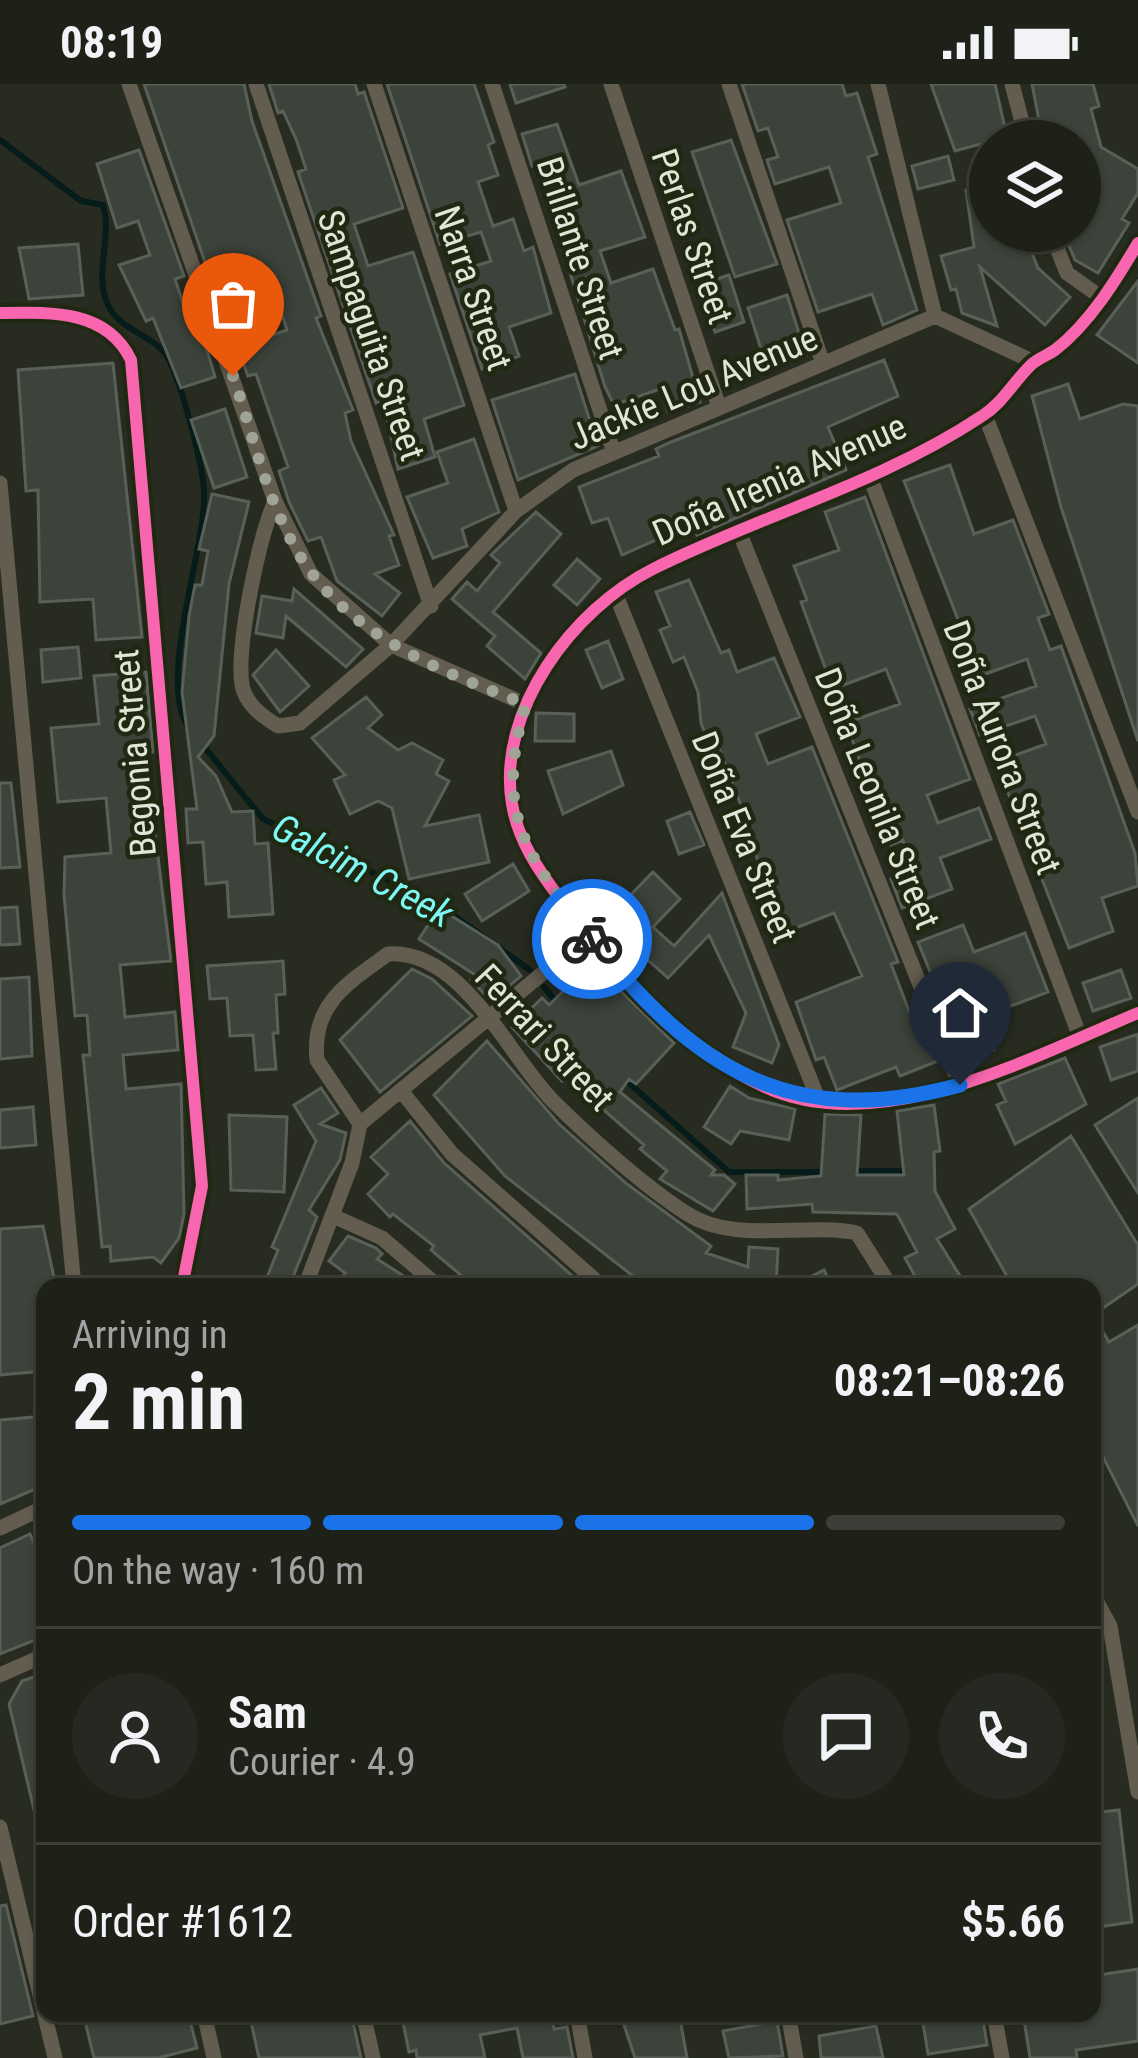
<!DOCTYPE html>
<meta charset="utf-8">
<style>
body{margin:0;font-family:"Roboto Condensed",sans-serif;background:#262921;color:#f1f3f6;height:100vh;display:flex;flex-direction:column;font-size:45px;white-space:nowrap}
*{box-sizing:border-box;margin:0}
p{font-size:39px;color:#a1a3a2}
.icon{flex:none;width:66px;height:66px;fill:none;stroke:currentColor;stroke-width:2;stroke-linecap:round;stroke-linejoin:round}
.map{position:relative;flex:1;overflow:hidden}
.details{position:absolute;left:36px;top:1194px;width:1065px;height:744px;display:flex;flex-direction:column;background:#1e2118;border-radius:24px;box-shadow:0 3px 9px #0004,0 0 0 3px #3c3e37}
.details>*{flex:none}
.fabs{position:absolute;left:969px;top:36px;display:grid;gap:24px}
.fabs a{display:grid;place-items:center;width:132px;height:132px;border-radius:50%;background:#1e2118;box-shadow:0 3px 9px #0004,0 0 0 3px #3c3e37;font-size:60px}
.pin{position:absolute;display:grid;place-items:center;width:102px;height:102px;color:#fff;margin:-123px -51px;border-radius:50% 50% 50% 0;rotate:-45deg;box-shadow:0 0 12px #0007}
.pin .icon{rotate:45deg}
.courier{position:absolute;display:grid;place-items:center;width:120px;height:120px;margin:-60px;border:9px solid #1a73e8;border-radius:50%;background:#fff;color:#222;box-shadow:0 3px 15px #0007}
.overview em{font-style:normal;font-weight:700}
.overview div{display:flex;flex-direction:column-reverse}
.overview{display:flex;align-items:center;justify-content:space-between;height:204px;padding:0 36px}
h1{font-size:78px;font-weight:700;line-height:90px}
.bar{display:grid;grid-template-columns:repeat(4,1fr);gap:18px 12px;align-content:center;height:144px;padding:0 36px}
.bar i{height:15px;border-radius:9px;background:#3c3e37}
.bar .on{background:#1a73e8}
.bar p{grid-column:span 4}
.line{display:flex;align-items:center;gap:30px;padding:0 36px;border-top:3px solid #3c3e37}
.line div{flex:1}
.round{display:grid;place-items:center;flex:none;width:126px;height:126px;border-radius:63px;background:#262921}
.status{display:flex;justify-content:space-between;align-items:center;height:84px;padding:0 60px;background:#1e2118;direction:ltr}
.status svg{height:33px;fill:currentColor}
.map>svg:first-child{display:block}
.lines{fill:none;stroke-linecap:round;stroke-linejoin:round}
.stream{stroke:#051c1a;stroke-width:6}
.building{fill:#3c433a;stroke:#596058;stroke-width:3}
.minor{stroke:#625d4f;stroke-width:15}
.cycleway-casing{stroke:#202811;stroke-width:20}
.cycleway{stroke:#f766af;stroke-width:12}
.done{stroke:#a0a497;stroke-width:12;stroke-dasharray:0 21.6}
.route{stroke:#1a73e8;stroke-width:15}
.labels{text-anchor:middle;stroke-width:9;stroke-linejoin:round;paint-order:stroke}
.street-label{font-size:36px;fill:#e0e5d7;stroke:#202811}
.water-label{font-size:39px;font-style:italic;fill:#7df8f4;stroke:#202811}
</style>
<div class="status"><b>08:19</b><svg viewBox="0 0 49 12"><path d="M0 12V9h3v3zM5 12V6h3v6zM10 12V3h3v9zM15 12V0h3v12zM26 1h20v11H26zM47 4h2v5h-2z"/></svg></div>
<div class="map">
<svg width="1138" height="1974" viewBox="0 0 1138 1974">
<rect width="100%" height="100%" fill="#282c20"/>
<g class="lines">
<path class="stream" d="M0,56L81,117L103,121C113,154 93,188 108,221C119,245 149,250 164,268C179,286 204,385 204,410C206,465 155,602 190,645
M202,660L263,735L439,821L530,886
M544,903L557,919
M621,992L729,1088H830
M855,1087H908"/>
</g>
<path class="building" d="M144,0H244L252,37L321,232L316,234L353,326L345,329L351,357L394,451L389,452L399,481L375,490L400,509L382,532L337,497L321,453L308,457L289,418L279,387L288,383L256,290L248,292L237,263L287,246L276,213L223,231Z
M269,0H355L358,10L364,8L403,124L354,140L368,182L413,168L464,321L424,335L435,373L398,385L383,316L376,319L298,88L306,85L296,55L283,27L278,29Z
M387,0H474L494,58L488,61L498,91L478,98L493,142L513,135L524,167L533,163L551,229L509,243L519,272L482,285L450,190L491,177L481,148L440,160Z
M510,0H564L565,3L516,19Z
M742,0H842L846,12L857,9L877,70L868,73L917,226L883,241L872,210L818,228L787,136L841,119L829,83L775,100L767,76L778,73L768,44L758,47Z
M931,0H995L1007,53L955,67Z
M1032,0H1093L1099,22L1091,25L1101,63L1138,85V109L1122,135L1129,139L1098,189L1075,176L1063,147H1080V57H1043Z
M557,40L579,101L621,87L645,153L600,167L611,199L653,185L675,246L679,245L700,318L668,328L660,305L614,321L605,303L537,81L532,82L522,50Z
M731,56L777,180L735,193L692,68Z
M139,66L184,192L175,195L186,228L195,225L215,293L181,304L153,234L146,237L119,181L150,171L138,137L117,144L97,80Z
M948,72L954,96L918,105L912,82Z
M990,99V147H1023L1038,184L1070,213L1045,241L980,183L997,242L962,229L956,205L951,206L941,172L974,163L966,106Z
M78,160L83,211L29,215L19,164Z
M729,191L744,238L715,248L699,201Z
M1138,197V279L1097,251Z
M787,211L806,271L767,284L748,224Z
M884,276L898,312L828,343L846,386L697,451L692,440L622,471L608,434L592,439L579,403L659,372L656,365L671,358Z
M113,279L142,553L96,556L93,515L40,518L38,406L26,407L18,286Z
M575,290L598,362L518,396L492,316Z
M1068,300L1080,335L1123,320L1138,322V657L1061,423L1032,312Z
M225,325L247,393L214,404L191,336Z
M474,355L499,428L462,445L467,462L433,474L407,413L448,399L437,368Z
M950,381L974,450L1013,436L1049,530L1038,534L1050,566L1061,562L1135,769L1138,802L1102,814L1113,847L1069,864L996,678L1046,660L1035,632L980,651L970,625L1036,602L1027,575L980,592L904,397Z
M212,410L249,418L229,500L214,652L198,673L216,692L232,728L253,727L255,760L268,759L273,830L229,833L227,798L206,800L203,758L188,759L186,725H197L182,608L189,532L195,501H202L208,467L199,465Z
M865,413L970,695L927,711L938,739L979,724L991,755L940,774L952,805L902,824L891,795L914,786L903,756L891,761L846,639L900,620L886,585L833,605L801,518L807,516L794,482L839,466L825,428Z
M536,428L561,450L493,528L541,569L525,595L487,562L495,552L452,515L467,498L477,507L500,479L491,471Z
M577,475L600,495L577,521L554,501Z
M689,496L721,569L729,566L737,588L774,574L800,633L756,650L768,680L812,663L898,878L891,880L916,945L923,942L938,977L900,992L896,983L837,1006L824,973L816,976L796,918L862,892L834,829L780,850L742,724L718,662L711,665L701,639L698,608L684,573L673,578L660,546L670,542L656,508Z
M294,505L363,565L346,583L286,532L283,554L256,549L262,512L292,517Z
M608,557L623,595L602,604L586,566Z
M78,563L81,594L43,598L41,566Z
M276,566L309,602L280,628L253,591Z
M146,588L153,668L145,669L171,877L120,881L125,933L175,928L178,966L123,971L126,1005L181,1000L184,1130L179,1154L161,1179L153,1173L111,1177L110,1162L102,1163L83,971H90L87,931L75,932L64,811L65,773L111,769L106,714L58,718L51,644L99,640L94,592Z
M366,613L382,631L368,644L398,666L412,659L443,676L436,690L449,697L425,742L479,731L489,778L409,795L392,724L378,717L350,730L334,696L345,691L312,654Z
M536,629L574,630V657H535Z
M611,667L623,701L563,730L548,687Z
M0,699H11L20,783L0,784Z
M690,728L704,761L679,770L667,737Z
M513,780L529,807L482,837L465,810Z
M653,788L680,815L653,843L674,862L722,809L779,961L772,979L733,963L746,929L709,851L668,894L639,868L647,858L615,827Z
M17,823L20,860L0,861V824Z
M439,824L498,861L521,892L491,917L471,896L477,892L419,855Z
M963,841L974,868L1025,849L1048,908L982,933L994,966L966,976L918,858Z
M283,877L285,910L276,911L278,949H273L276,985L256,986L253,951L230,952L227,914L210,915L207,882Z
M592,879L674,959L636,1000L629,995L620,1008L715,1086L711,1091H724L735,1100L713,1127L660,1095L667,1087L640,1065L644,1061L566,993L562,997L512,943L542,914L549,921Z
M412,885L432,895L472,932L380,1008L340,956Z
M1121,886L1131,914L1093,927L1083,899Z
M29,893L32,972L0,975V895Z
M1138,950V987L1111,996L1100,963Z
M487,957L559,1040L627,1100L711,1162L706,1169L748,1183L749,1163L778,1165L776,1203H647L505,1092L434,1011Z
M1065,974L1086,1020L1015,1060L997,1021L1006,1017L998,1000Z
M730,1002L749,1014L795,1025L789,1056L740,1047L731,1060L704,1043Z
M321,1004L338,1029L320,1040L346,1049L340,1076L309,1126L317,1133L289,1203H263L278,1166L272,1163L316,1057L294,1021Z
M1138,1014V1109L1095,1041Z
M934,1021L940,1067L934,1068L935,1107L955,1145L937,1155L967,1203H921L905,1174L917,1168L897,1130L813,1128L812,1120L747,1125L746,1091H778V1096L821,1092L825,1030L861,1031L857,1091H904L897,1027Z
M33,1023L36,1061L0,1064V1026Z
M229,1031L287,1033L284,1108L231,1106Z
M410,1037L444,1079L585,1203H475L431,1166L434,1162L393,1130L390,1133L368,1110L388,1090L371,1073Z
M1071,1052L1138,1161V1200L1093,1231L1109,1258L1138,1241V1442L1092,1351V1203H1013L969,1125Z
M43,1142L56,1203H45V1287L0,1291V1145Z
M348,1152L376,1164L382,1170L377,1175L421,1203H334L345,1189L329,1177Z
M824,1186L832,1203H790Z
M45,1332V1401L0,1420V1336Z
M30,1450L45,1484V1552L0,1570V1464Z
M45,1589V1743H38L9,1620L22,1597Z
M1119,1726L1132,1838L1092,1844V1729Z
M6,1821L33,1932L0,1940V1822Z
M1138,1885V1957L1076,1966L1077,1974H1030L1023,1929H1063L1064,1935L1094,1930L1092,1892Z
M83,1929H188L197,1964L158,1974H94Z
M249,1929H351L361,1974H259Z
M401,1929H551L554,1945L567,1943L573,1974H523L517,1944L480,1951L485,1974H417L416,1966L409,1968Z
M620,1929H679L687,1974H635Z
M944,1929H982L987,1961L928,1970L922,1933Z
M777,1937L783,1972L729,1974L723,1947Z
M876,1942L883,1974H821L819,1952Z"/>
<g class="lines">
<path class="minor" d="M129,0L275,417L311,490L391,561L525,620
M256,0L431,522
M374,0L516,427
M492,0L613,366
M611,0L719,323
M729,0L823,280
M878,0L935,232L1034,278
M1012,0L1027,57
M1050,147L1067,189L1102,214
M1138,159C1116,196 1090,239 1055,266C1048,271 1039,274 1032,280C1014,297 1003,319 982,332C880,400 761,431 653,485C573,525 496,627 512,720C518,757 539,787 561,816C620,892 676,962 765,1003C879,1056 1034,972 1138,929
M0,229C49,228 107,225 131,276L202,1102L182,1203
M985,331L1138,728
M870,393L1080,953
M0,399L74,1203
M275,417C259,454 236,561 242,601C246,621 262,632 278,642L300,639L391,561L516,427L573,386L935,232
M740,450L960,1001
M616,511L819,1017
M402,1008L452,1070L603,1203
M360,1040L317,976C311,920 348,899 388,870C462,865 508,971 553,1017C589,1053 644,1102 686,1129C734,1161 803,1138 857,1149L891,1203
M333,1132L382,1154L439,1203
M305,1203L352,1079L360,1040L589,851
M0,1444L45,1423
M1092,1509L1110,1542L1138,1708
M0,1591L45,1571
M0,1743L55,1974
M204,1929L214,1974
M363,1929L373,1974
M577,1929L585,1974
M788,1929L796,1974
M994,1929L1002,1974"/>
<g class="cycleway-casing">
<path id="cycleway" d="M1138,159C1116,196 1090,239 1055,266C1048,271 1039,274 1032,280C1014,297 1003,319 982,332C880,400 761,431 653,485C573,525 496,627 512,720C518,757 539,787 561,816C620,892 676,962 765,1003C879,1056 1034,972 1138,929
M0,229C49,228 107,225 131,276L202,1102L182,1203"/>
</g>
<use href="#cycleway" class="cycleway"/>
</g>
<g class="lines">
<path class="done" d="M233,292C252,347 265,409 293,460C341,549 437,586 526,620C493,729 526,772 592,855"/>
<path class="route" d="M592,855C695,985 791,1047 960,1001"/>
</g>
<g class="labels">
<g class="street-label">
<text transform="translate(693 152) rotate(71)" y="13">Perlas Street</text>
<text transform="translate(581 174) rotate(72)" y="13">Brillante Street</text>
<text transform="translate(474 204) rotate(71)" y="13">Narra Street</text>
<text transform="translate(372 251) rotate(71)" y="13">Sampaguita Street</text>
<text transform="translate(693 303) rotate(-23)" y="13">Jackie Lou Avenue</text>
<text transform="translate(779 395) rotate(-24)" y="13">Doña Irenia Avenue</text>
<text transform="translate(1003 663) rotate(69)" y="13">Doña Aurora Street</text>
<text transform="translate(134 669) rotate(-95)" y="13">Begonia Street</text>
<text transform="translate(878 714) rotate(68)" y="13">Doña Leonila Street</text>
<text transform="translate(745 753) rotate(68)" y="13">Doña Eva Street</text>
<text transform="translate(545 953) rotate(47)" y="13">Ferrari Street</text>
</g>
<g class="water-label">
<text transform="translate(363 786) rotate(28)" y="14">Galcim Creek</text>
</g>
</g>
</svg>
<div class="fabs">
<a><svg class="icon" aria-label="layers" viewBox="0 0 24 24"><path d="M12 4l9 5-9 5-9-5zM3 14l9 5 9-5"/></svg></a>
</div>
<div class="pin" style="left:233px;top:292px;background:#ea580c"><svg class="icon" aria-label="bag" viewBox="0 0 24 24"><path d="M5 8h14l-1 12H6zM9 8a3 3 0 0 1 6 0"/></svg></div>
<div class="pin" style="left:960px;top:1001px;background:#1f2937"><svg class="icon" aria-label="home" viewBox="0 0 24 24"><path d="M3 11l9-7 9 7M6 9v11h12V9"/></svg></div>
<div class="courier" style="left:592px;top:855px"><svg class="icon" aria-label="bike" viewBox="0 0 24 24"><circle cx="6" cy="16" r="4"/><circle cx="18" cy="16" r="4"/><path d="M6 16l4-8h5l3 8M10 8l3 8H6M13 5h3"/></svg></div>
<section class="details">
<div class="overview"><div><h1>2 min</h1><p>Arriving in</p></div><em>08:21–08:26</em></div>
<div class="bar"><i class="on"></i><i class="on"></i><i class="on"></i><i></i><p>On the way · 160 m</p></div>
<div class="line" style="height:216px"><a class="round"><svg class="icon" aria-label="person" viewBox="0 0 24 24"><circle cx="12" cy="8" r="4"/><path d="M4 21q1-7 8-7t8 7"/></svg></a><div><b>Sam</b><p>Courier · 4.9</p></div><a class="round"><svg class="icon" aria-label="chat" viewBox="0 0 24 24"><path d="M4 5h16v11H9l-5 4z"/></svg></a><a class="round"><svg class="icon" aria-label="phone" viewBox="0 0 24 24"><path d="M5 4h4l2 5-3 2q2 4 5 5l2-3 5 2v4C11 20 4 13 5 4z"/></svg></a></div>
<div class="line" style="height:156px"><div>Order #1612</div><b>$5.66</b></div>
</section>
</div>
